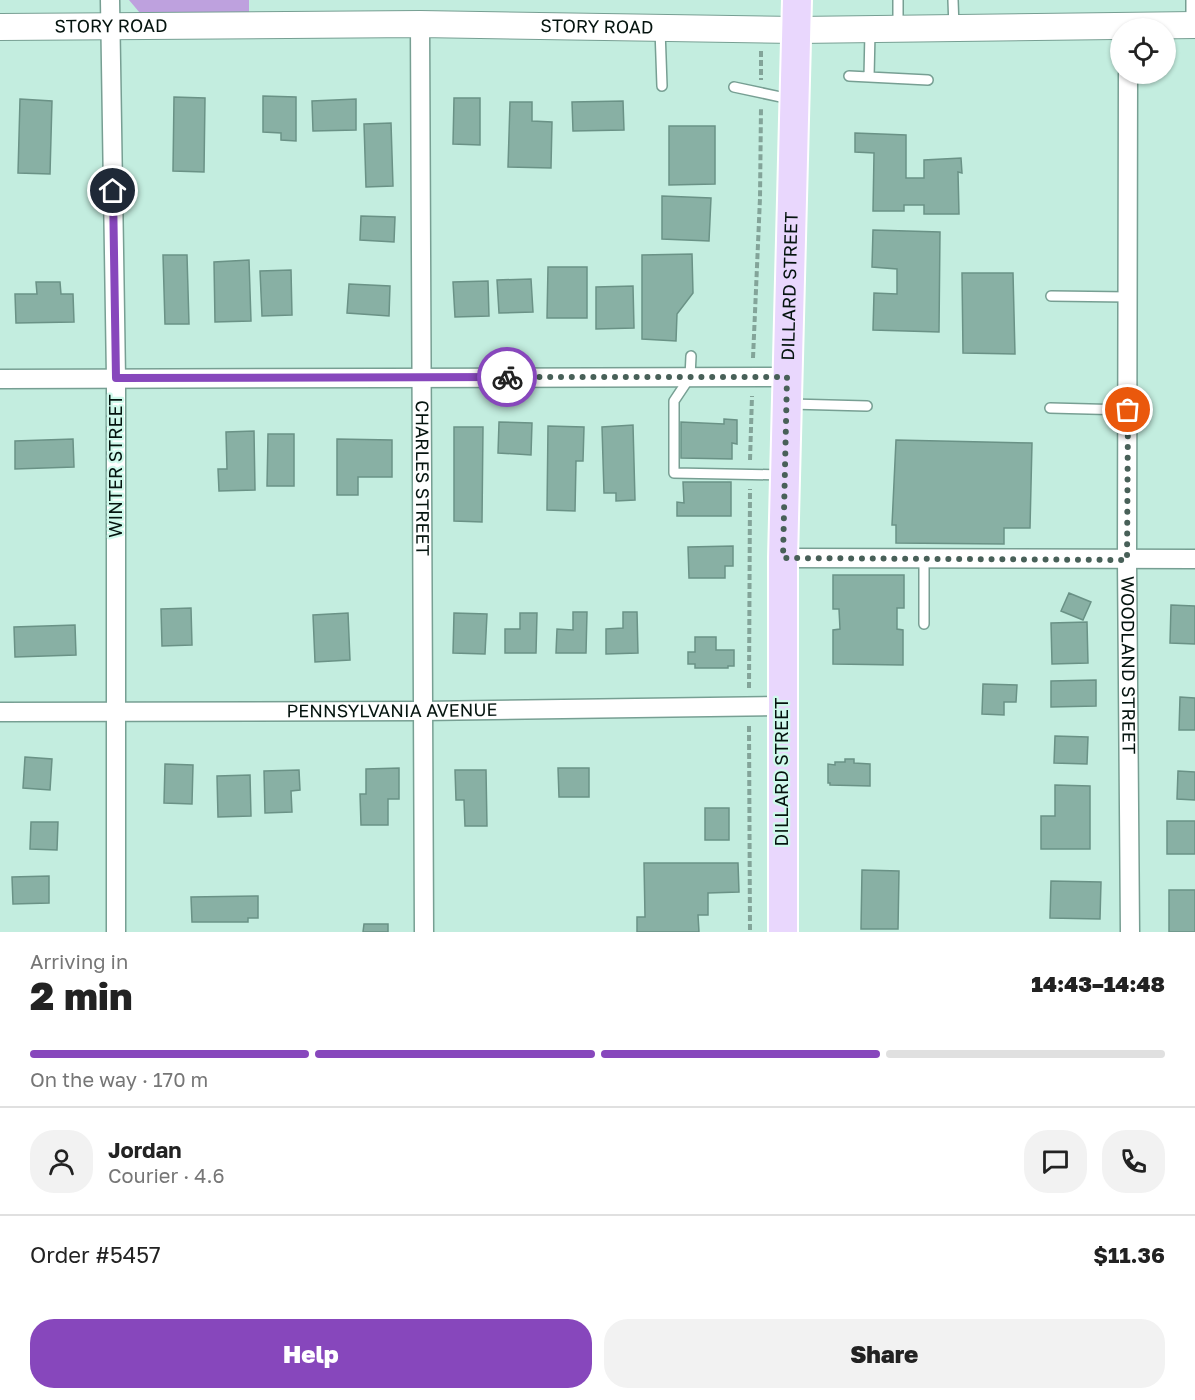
<!DOCTYPE html>
<meta charset="utf-8">
<style>
body{margin:0;font-family:"Golos Text",sans-serif;background:#f2f2f2;color:#222;height:100vh;display:flex;flex-direction:column;font-size:22px;white-space:nowrap}
*{box-sizing:border-box;margin:0}
p{font-size:20px;color:#767676}
.icon{flex:none;width:33px;height:33px;fill:none;stroke:currentColor;stroke-width:2;stroke-linecap:round;stroke-linejoin:round}
.map{position:relative;height:932px;overflow:hidden}
.side{display:flex;flex-direction:column;background:#fff;flex:1}
.side>*{flex:none}
.tools{position:absolute;left:1110px;top:18px;display:grid;gap:12px}
.tools a{display:grid;place-items:center;width:66px;height:66px;border-radius:50%;background:#fff;box-shadow:0 2px 4px #0004;font-size:30px}
.pin{position:absolute;display:grid;place-items:center;width:51px;height:51px;color:#fff;margin:-26px;border:3px solid #fff;border-radius:50%;box-shadow:0 2px 6px #0007}
.courier{position:absolute;display:grid;place-items:center;width:60px;height:60px;margin:-30px;border:4px solid #8747bc;border-radius:50%;background:#fff;color:#222;box-shadow:0 2px 8px #0007}
.overview em{font-style:normal;font-weight:800}
.overview div{display:flex;flex-direction:column-reverse}
.overview{display:flex;align-items:center;justify-content:space-between;height:102px;padding:0 30px}
h1{font-size:39px;font-weight:800;line-height:45px}
.bar{display:grid;grid-template-columns:repeat(4,1fr);gap:9px 6px;align-content:center;height:72px;padding:0 30px}
.bar i{height:8px;border-radius:4px;background:#e0e0e0}
.bar .on{background:#8747bc}
.bar p{grid-column:span 4}
.line{display:flex;align-items:center;gap:15px;padding:0 30px;border-top:2px solid #e0e0e0}
.line div{flex:1}
.round{display:grid;place-items:center;flex:none;width:63px;height:63px;border-radius:24px;background:#f2f2f2}
.button{display:flex;gap:12px;margin-top:auto;padding:12px 30px}
.button a{flex:1;height:69px;border-radius:24px;background:#8747bc;color:#fff;font-size:24px;font-weight:800;line-height:69px;text-align:center}
.button a+a{background:#f2f2f2;color:#222}
.map>svg:first-child{display:block}
.green{fill:#bea1de}
.building{fill:#88b0a4;stroke:#6a9286;stroke-width:1.5}
.lines{fill:none;stroke-linecap:round;stroke-linejoin:round}
.lane-casing{stroke:#779f93;stroke-width:12}
.street-casing{stroke:#779f93;stroke-width:21}
.secondary-casing{stroke:#779f93;stroke-width:28}
.primary-casing{stroke:#fff;stroke-width:32}
.path{stroke:#83a499;stroke-width:4;stroke-dasharray:6 3;stroke-linecap:butt}
.lane{stroke:#fff;stroke-width:9}
.street{stroke:#fff;stroke-width:18}
.secondary{stroke:#fff;stroke-width:26}
.primary{stroke:#e9d7fd;stroke-width:28}
.done{stroke:#486058;stroke-width:6;stroke-dasharray:0 10.8}
.route{stroke:#8747bc;stroke-width:8}
.labels{text-anchor:middle;stroke-width:4.5;stroke-linejoin:round;paint-order:stroke}
.street-label{font-size:18px;fill:#05140f;stroke:#d0faec}
</style>
<div class="map">
<svg width="1195" height="932" viewBox="0 0 1195 932">
<rect width="100%" height="100%" fill="#c3eddf"/>
<path class="green" d="M129,0H249V15L140,13Z"/>
<path class="building" d="M263,96L296,97V141L281,140V133L263,132Z
M174,97L205,98L204,172L173,171Z
M454,98H480V145L453,144Z
M20,99L52,101L50,174L18,173Z
M356,99V130L313,131L312,101Z
M623,101L624,130L573,131L572,102Z
M510,102H532V121L552,122L551,168L508,167Z
M391,123L393,186L366,187L364,124Z
M669,126H715V184L669,185Z
M855,133L906,135V178H924V160L961,158L962,173L958,172L959,214H924V205H904V211H873L874,153L855,152Z
M662,196L711,198L709,241L662,239Z
M361,216L395,217L394,242L360,240Z
M873,230L940,232L939,332L873,330L874,293L897,294V269L872,267Z
M692,254L693,293L677,314L676,341L642,339V255Z
M163,255H187L189,324H165Z
M249,260L251,321L215,322L214,262Z
M548,267H587V318H547Z
M291,270L292,315L262,316L260,271Z
M962,273H1013L1015,354L963,353Z
M531,279L533,312L499,313L497,280Z
M488,281L489,316L455,317L453,282Z
M36,282H60L61,294H73L74,322L16,323L15,294H37Z
M349,284L390,286L389,316L347,313Z
M633,286L634,328L596,329V287Z
M724,419L737,420V444L732,443V459L681,458V422L724,424Z
M499,422L532,423L531,455L498,453Z
M633,425L635,500L616,501V493H604L602,427Z
M548,426L584,427L583,461H576L575,511L547,510Z
M454,427H483L482,522L454,521Z
M254,431L255,490L219,491L218,469H227L226,432Z
M268,434H294V486H267Z
M73,439L74,467L15,469V441Z
M337,439L392,440V477H358V495H337Z
M896,440L1032,443L1030,528H1004V544L896,543V525H892Z
M683,482H731V516H677V502L684,503Z
M733,546V566H725V578H689L688,547Z
M833,575H904V608H897V629L903,630V665L833,664V630L840,629L839,609H833Z
M1069,593L1091,602L1083,620L1061,611Z
M1171,605L1195,606V644L1170,643Z
M191,608L192,645L162,646L161,609Z
M573,612H587L586,653H556L557,629L573,630Z
M623,612H637L638,653L606,654V629L623,628Z
M348,613L350,660L315,662L313,615Z
M454,613L487,614L485,654L453,653Z
M520,613H537L536,653H505V629H520Z
M1087,622L1088,663L1052,664L1051,623Z
M75,625L76,655L15,657L14,627Z
M695,637H716V650H734V666H728V668H695V664H688V652H695Z
M1096,680V706L1051,707V681Z
M983,684L1017,685L1016,702H1004V715L982,714Z
M1180,697L1195,698V730H1179Z
M1055,736L1088,737L1087,764L1054,763Z
M25,757L52,759L50,790L23,788Z
M845,759H854V763L870,764V786L830,785V783H828V764L835,765V762H845Z
M165,764L193,765L192,804L164,803Z
M399,768V799H388V825H361L360,794H366V769Z
M558,768H589V797H559Z
M299,770L300,790L291,791L292,812L265,813L264,771Z
M455,770H486L487,826H465L464,800H456Z
M1178,771L1195,772V800L1177,799Z
M250,775L251,816L218,817L217,776Z
M1055,785L1090,786V849H1041V816H1055Z
M705,808H729V840H705Z
M1167,821H1195V854H1167Z
M31,822H58L57,850L30,849Z
M644,863H738L739,892L708,893V915H698L699,932H637V917H645Z
M862,870L899,871L898,929H861Z
M49,876V903L13,904L12,877Z
M1051,881L1101,882L1100,919L1050,918Z
M1169,890H1195V932H1169Z
M258,896V918H248V922H192L191,897Z
M364,924H388V932H363Z"/>
<g class="lines">
<g class="lane-casing">
<path id="lane" d="M898,0V28
M953,0L954,28
M1191,0V23
M660,29L662,86
M849,76L928,80
M869,77L870,32
M734,87L790,99
M1051,296L1128,297
M691,356L690,377L674,401V473L783,475
M791,404L867,406
M1050,408L1128,410
M924,624V559"/>
</g>
<g class="street-casing">
<g id="street">
<path d="M110,0L116,378V932"/>
<path id="s1" d="M420,24L424,932"/>
<path id="s2" d="M1128,74L1127,560L1130,932"/>
<path d="M0,379L787,377"/>
<path d="M783,558L1195,559"/>
<path id="s3" d="M0,712L423,711L781,706"/>
</g>
</g>
<g class="secondary-casing">
<g id="secondary">
<path id="s4" d="M0,27L420,24L797,30L1195,25"/>
</g>
</g>
<g class="primary-casing">
<g id="primary">
<path id="s5" d="M783,932V558L797,0"/>
</g>
</g>
<path class="path" d="M761,51V80
M753,358L760,198L761,108
M750,460L752,396
M749,688L750,489
M749,726L750,932"/>
<use href="#lane" class="lane"/>
<use href="#street" class="street"/>
<use href="#secondary" class="secondary"/>
<use href="#primary" class="primary"/>
</g>
<g class="lines">
<path class="done" d="M507,377H787L783,558L1127,560L1128,410"/>
<path class="route" d="M113,191L116,378L507,377"/>
</g>
<g class="labels">
<g class="street-label">
<text dy="6" stroke="none"><textPath href="#s4" startOffset="111">STORY ROAD</textPath></text>
<text dy="6" stroke="none"><textPath href="#s4" startOffset="597">STORY ROAD</textPath></text>
<text dy="6" stroke="none"><textPath href="#s5" startOffset="646">DILLARD STREET</textPath></text>
<text transform="translate(116 466) rotate(-90)" y="6">WINTER STREET</text>
<text dy="6" stroke="none"><textPath href="#s1" startOffset="454">CHARLES STREET</textPath></text>
<text dy="6" stroke="none"><textPath href="#s2" startOffset="591">WOODLAND STREET</textPath></text>
<text dy="6" stroke="none"><textPath href="#s3" startOffset="392">PENNSYLVANIA AVENUE</textPath></text>
<text transform="translate(782 772) rotate(-90)" y="6">DILLARD STREET</text>
</g>
</g>
</svg>
<div class="tools">
<a><svg class="icon" aria-label="locate" viewBox="0 0 24 24"><circle cx="12" cy="12" r="6"/><path d="M12 2v4M12 18v4M2 12h4M18 12h4"/></svg></a>
</div>
<div class="pin" style="left:1128px;top:410px;background:#ea580c"><svg class="icon" aria-label="bag" viewBox="0 0 24 24"><path d="M5 8h14l-1 12H6zM9 8a3 3 0 0 1 6 0"/></svg></div>
<div class="pin" style="left:113px;top:191px;background:#1f2937"><svg class="icon" aria-label="home" viewBox="0 0 24 24"><path d="M3 11l9-7 9 7M6 9v11h12V9"/></svg></div>
<div class="courier" style="left:507px;top:377px"><svg class="icon" aria-label="bike" viewBox="0 0 24 24"><circle cx="6" cy="16" r="4"/><circle cx="18" cy="16" r="4"/><path d="M6 16l4-8h5l3 8M10 8l3 8H6M13 5h3"/></svg></div>
</div>
<section class="side">
<div class="overview"><div><h1>2 min</h1><p>Arriving in</p></div><em>14:43–14:48</em></div>
<div class="bar"><i class="on"></i><i class="on"></i><i class="on"></i><i></i><p>On the way · 170 m</p></div>
<div class="line" style="height:108px"><a class="round"><svg class="icon" aria-label="person" viewBox="0 0 24 24"><circle cx="12" cy="8" r="4"/><path d="M4 21q1-7 8-7t8 7"/></svg></a><div><b>Jordan</b><p>Courier · 4.6</p></div><a class="round"><svg class="icon" aria-label="chat" viewBox="0 0 24 24"><path d="M4 5h16v11H9l-5 4z"/></svg></a><a class="round"><svg class="icon" aria-label="phone" viewBox="0 0 24 24"><path d="M5 4h4l2 5-3 2q2 4 5 5l2-3 5 2v4C11 20 4 13 5 4z"/></svg></a></div>
<div class="line" style="height:78px"><div>Order #5457</div><b>$11.36</b></div>
<div class="button"><a>Help</a><a>Share</a></div>
</section>
